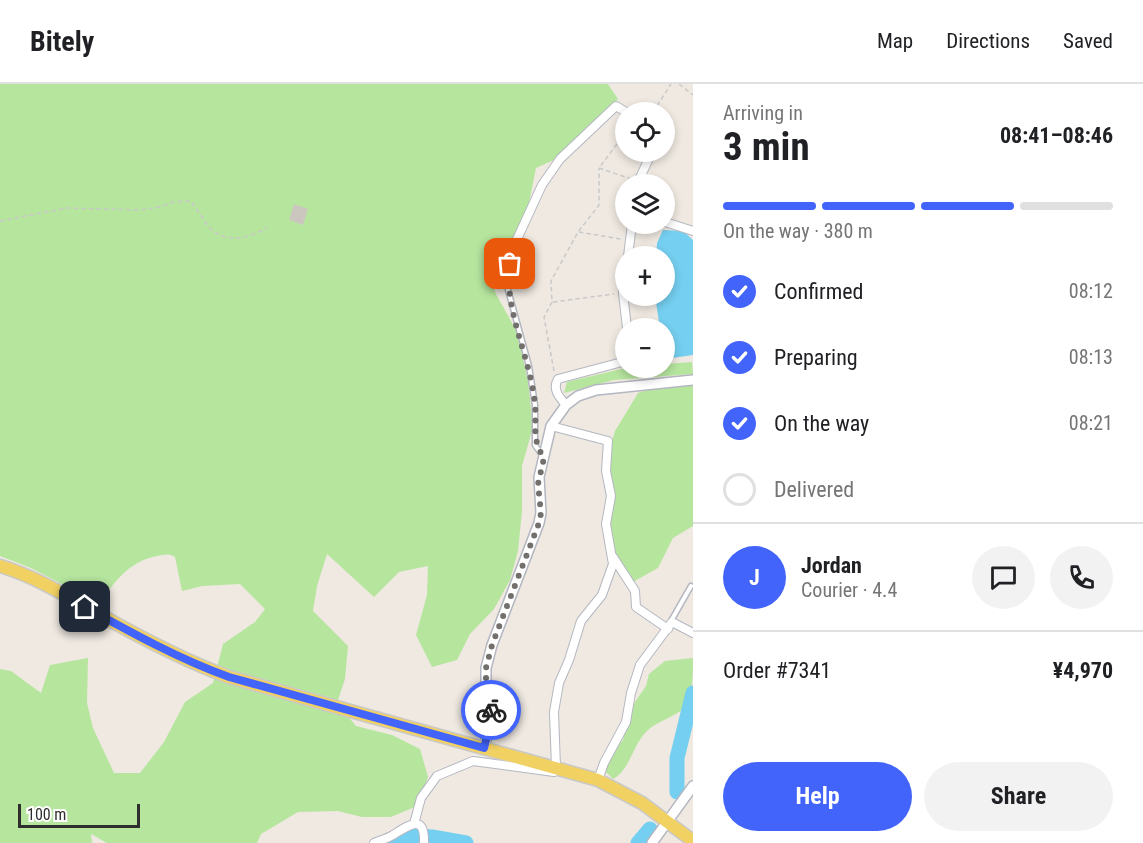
<!DOCTYPE html>
<meta charset="utf-8">
<style>
body{margin:0;font-family:"Roboto Condensed",sans-serif;background:#f2f2f2;color:#202124;height:100vh;display:flex;flex-direction:column;font-size:22px;white-space:nowrap}
*{box-sizing:border-box;margin:0}
p{font-size:20px;color:#757577}
.icon{flex:none;width:33px;height:33px;fill:none;stroke:currentColor;stroke-width:2;stroke-linecap:round;stroke-linejoin:round}
.map{position:relative;flex:1;overflow:hidden}
.side{display:flex;flex-direction:column;background:#fff;width:450px}
.side>*{flex:none}
.buttons{position:absolute;left:615px;top:18px;display:grid;gap:12px}
.buttons a{display:grid;place-items:center;width:60px;height:60px;border-radius:50%;background:#fff;box-shadow:0 3px 9px #0003;font-size:30px}
.scale{position:absolute;left:18px;bottom:15px;width:122px;box-sizing:border-box;padding-left:6px;border:3px solid #2e2e2e;border-top:0;font-size:16px;line-height:21px;white-space:nowrap;color:#2e2e2e;-webkit-text-stroke:4px #fff;paint-order:stroke}
.pin{position:absolute;display:grid;place-items:center;width:51px;height:51px;color:#fff;margin:-26px;border-radius:12px;box-shadow:0 3px 9px #0006}
.courier{position:absolute;display:grid;place-items:center;width:60px;height:60px;margin:-30px;border:4px solid #4264fb;border-radius:50%;background:#fff;color:#222;box-shadow:0 2px 8px #0007}
.overview em{font-style:normal;font-weight:700}
.overview div{display:flex;flex-direction:column-reverse}
.overview{display:flex;align-items:center;justify-content:space-between;height:102px;padding:0 30px}
h1{font-size:39px;font-weight:700;line-height:45px}
.bar{display:grid;grid-template-columns:repeat(4,1fr);gap:9px 6px;align-content:center;height:72px;padding:0 30px}
.bar i{height:8px;border-radius:4px;background:#e0e0e0}
.bar .selected{background:#4264fb}
.bar p{grid-column:span 4}
.line{display:flex;align-items:center;gap:15px;padding:0 30px;border-top:2px solid #e0e0e0}
.line div{flex:1}
.round{display:grid;place-items:center;flex:none;width:63px;height:63px;border-radius:32px;background:#f2f2f2}
ol{padding:0 30px;list-style:none}
li{display:flex;align-items:center;gap:18px;height:66px}
li p{margin-inline-start:auto}
li .icon{padding:6px;border-radius:50%;background:#4264fb;color:#fff;stroke-width:4}
li:last-child{color:#757577}
li i{width:33px;height:33px;border:3px solid #e0e0e0;border-radius:50%}
.button{display:flex;gap:12px;margin-top:auto;padding:12px 30px}
.button a{flex:1;height:69px;border-radius:36px;background:#4264fb;color:#fff;font-size:24px;font-weight:700;line-height:69px;text-align:center}
.button a+a{background:#f2f2f2;color:#202124}
header{display:flex;align-items:center;gap:36px;box-sizing:border-box;height:84px;padding:0 30px;background:#fff;border-bottom:2px solid #e0e0e0}
header strong{font-size:28px}
nav{display:flex;gap:33px;margin-inline-start:auto;font-size:21px}
main{display:flex;flex:1;min-height:0}
.map>svg:first-child{display:block}
.green{fill:#b6e59e}
.water{fill:#75cff0}
.lines{fill:none;stroke-linecap:round;stroke-linejoin:round}
.river{stroke:#75cff0;stroke-width:15}
.building{fill:#cbc7bf}
.service-casing{stroke:#b4b7c1;stroke-width:7}
.minor-casing{stroke:#b4b7c1;stroke-width:10}
.tertiary-casing{stroke:#b4b7c1;stroke-width:12}
.primary-casing{stroke:#c9c9c9;stroke-width:15}
.path{stroke:#c9c9c9;stroke-width:1.5;stroke-dasharray:4.5 3;stroke-linecap:butt}
.service{stroke:#fff;stroke-width:4}
.minor{stroke:#fff;stroke-width:8}
.tertiary{stroke:#fff;stroke-width:9}
.primary{stroke:#f2d163;stroke-width:12}
.done{stroke:#726f6d;stroke-width:6;stroke-dasharray:0 10.8}
.route{stroke:#4264fb;stroke-width:8}
</style>
<header>
<strong>Bitely</strong>
<nav><a>Map</a><a>Directions</a><a>Saved</a></nav>
</header>
<main>
<div class="map">
<svg width="693" height="759" viewBox="0 0 693 759">
<rect width="100%" height="100%" fill="#efe9e1"/>
<path class="green" d="M0,0H608L618,15L556,75L536,84L529,119L511,158L488,186L496,210L517,248L528,297L533,343L522,382V427L518,467L510,496L494,525L470,550L457,576L432,583L416,551L427,511L428,482L399,488L374,513L327,470L317,502L313,527L348,562L345,595L337,619L356,642L392,651L420,665L428,693L417,722L391,733H362L338,727L298,728L261,750L257,759H107L91,750L92,759H0V585L11,587L41,609L50,581L88,574L87,619L93,644L114,689H140L164,658L185,618L213,599L223,560L255,538L265,525L240,500L202,502L182,507L175,473C168,469 164,471 157,472C127,478 117,497 98,519L31,484L0,472Z
M692,278L693,290L614,296L564,309L567,298L621,285L664,284L665,280Z
M693,301V442L673,454L658,484L631,499L618,481L610,450L614,408L608,371L615,347L638,309L650,305Z
M693,574C693,588 693,606 688,619C682,631 658,636 647,647C632,661 631,685 613,695L605,687L609,672L623,656L627,638L635,618L646,602L649,590L665,577Z"/>
<path class="water" d="M663,146L683,147L693,156V271L665,275L664,244H660L655,212H664V172H656L657,159Z"/>
<g class="lines">
<path class="river" d="M677,708V674L693,609
M388,759L407,752L432,753L466,759
M638,759L650,745"/>
</g>
<path class="building" d="M294,120L308,125L303,141L289,136Z"/>
<g class="lines">
<g class="service-casing">
<path id="service" d="M508,196V206L529,282L535,321V361L542,371
M671,537L691,502"/>
</g>
<g class="minor-casing">
<path id="minor" d="M637,100L652,68
M665,138L693,147
M628,172L632,140
M626,191L623,209L627,244
M508,196L513,164L542,101L560,75L616,22L626,28
M566,321C559,313 552,305 558,295L626,277
M613,473L635,507L636,523L668,545
M598,696L604,679L626,638L631,609L640,581L672,538L693,549
M414,740L421,714L437,692L473,677L554,688L556,683L554,628L559,599L569,576L581,537L602,511L613,480L606,440L611,412L606,387L608,357L551,342
M374,759C380,756 387,755 393,751C408,742 425,728 424,759"/>
</g>
<g class="tertiary-casing">
<path id="tertiary" d="M484,664L491,636V620L486,600V584L492,561L539,439L541,429L539,393L551,342L566,321L578,312L596,306L693,296
M652,759L693,702"/>
</g>
<g class="primary-casing">
<path id="primary" d="M0,482C37,493 70,514 104,533C145,556 185,577 229,593L598,696L642,719L693,757"/>
</g>
<path class="path" d="M679,0L693,11
M653,28L671,0
M626,48L599,84L631,95
M0,137L67,124L140,126L160,123L173,118L190,117C198,125 202,135 210,144C225,160 249,154 267,144
M579,148L621,155
M553,218L614,210
M554,287L544,233L552,218L551,197L578,148L599,121V84"/>
<use href="#service" class="service"/>
<use href="#minor" class="minor"/>
<use href="#tertiary" class="tertiary"/>
<use href="#primary" class="primary"/>
</g>
<g class="lines">
<path class="done" d="M491,626L486,600V584L492,561L539,439L541,429L538,400L544,374C531,354 537,343 535,321C531,274 503,225 510,180"/>
<path class="route" d="M85,523C132,549 179,575 229,593L484,664L491,636V626"/>
</g>
</svg>
<div class="buttons">
<a><svg class="icon" aria-label="locate" viewBox="0 0 24 24"><circle cx="12" cy="12" r="6"/><path d="M12 2v4M12 18v4M2 12h4M18 12h4"/></svg></a>
<a><svg class="icon" aria-label="layers" viewBox="0 0 24 24"><path d="M12 4l9 5-9 5-9-5zM3 14l9 5 9-5"/></svg></a>
<a>+</a>
<a>−</a>
</div>
<div class="scale">100 m</div>
<div class="pin" style="left:510px;top:180px;background:#ea580c"><svg class="icon" aria-label="bag" viewBox="0 0 24 24"><path d="M5 8h14l-1 12H6zM9 8a3 3 0 0 1 6 0"/></svg></div>
<div class="pin" style="left:85px;top:523px;background:#1f2937"><svg class="icon" aria-label="home" viewBox="0 0 24 24"><path d="M3 11l9-7 9 7M6 9v11h12V9"/></svg></div>
<div class="courier" style="left:491px;top:626px"><svg class="icon" aria-label="bike" viewBox="0 0 24 24"><circle cx="6" cy="16" r="4"/><circle cx="18" cy="16" r="4"/><path d="M6 16l4-8h5l3 8M10 8l3 8H6M13 5h3"/></svg></div>
</div>
<section class="side">
<div class="overview"><div><h1>3 min</h1><p>Arriving in</p></div><em>08:41–08:46</em></div>
<div class="bar"><i class="selected"></i><i class="selected"></i><i class="selected"></i><i></i><p>On the way · 380 m</p></div>
<ol>
<li><svg class="icon" aria-label="check" viewBox="0 0 24 24"><path d="M5 12l5 5 9-10"/></svg>Confirmed<p>08:12</p></li>
<li><svg class="icon" aria-label="check" viewBox="0 0 24 24"><path d="M5 12l5 5 9-10"/></svg>Preparing<p>08:13</p></li>
<li><svg class="icon" aria-label="check" viewBox="0 0 24 24"><path d="M5 12l5 5 9-10"/></svg>On the way<p>08:21</p></li>
<li><i></i>Delivered</li>
</ol>
<div class="line" style="height:108px"><b class="round" style="background:#4264fb;color:#fff">J</b><div><b>Jordan</b><p>Courier · 4.4</p></div><a class="round"><svg class="icon" aria-label="chat" viewBox="0 0 24 24"><path d="M4 5h16v11H9l-5 4z"/></svg></a><a class="round"><svg class="icon" aria-label="phone" viewBox="0 0 24 24"><path d="M5 4h4l2 5-3 2q2 4 5 5l2-3 5 2v4C11 20 4 13 5 4z"/></svg></a></div>
<div class="line" style="height:78px"><div>Order #7341</div><b>¥4,970</b></div>
<div class="button"><a>Help</a><a>Share</a></div>
</section>
</main>
